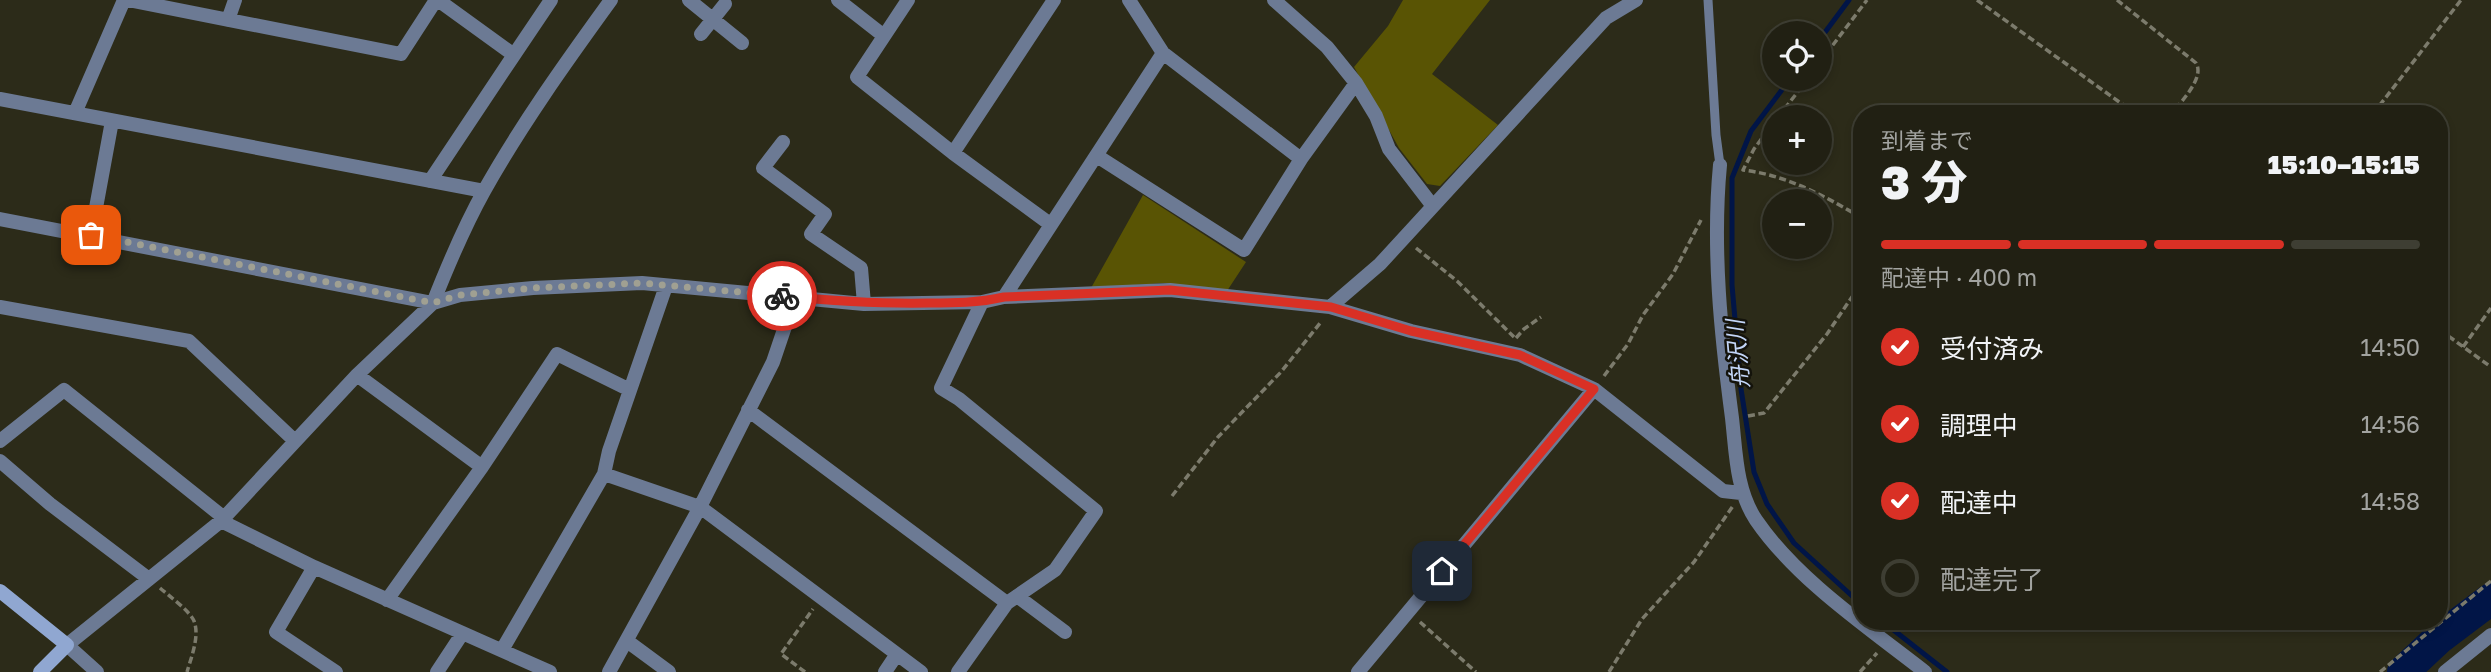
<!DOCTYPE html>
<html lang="ja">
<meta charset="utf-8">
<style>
body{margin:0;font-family:"Golos Text","Noto Sans JP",sans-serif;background:#29281c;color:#f1f3f6;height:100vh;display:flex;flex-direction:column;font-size:26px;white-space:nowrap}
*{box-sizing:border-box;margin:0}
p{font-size:23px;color:#a2a3a0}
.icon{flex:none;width:38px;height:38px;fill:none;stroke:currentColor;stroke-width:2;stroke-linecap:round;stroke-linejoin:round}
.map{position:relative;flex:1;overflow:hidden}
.panel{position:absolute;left:1853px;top:105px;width:595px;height:525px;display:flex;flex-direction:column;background:#212013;border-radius:28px;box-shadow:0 4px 10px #0003,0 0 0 2px #3e3e33}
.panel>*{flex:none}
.controls{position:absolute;left:1762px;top:21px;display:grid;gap:14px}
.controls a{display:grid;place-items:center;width:70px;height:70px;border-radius:50%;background:#212013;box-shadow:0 4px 10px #0003,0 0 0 2px #3e3e33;font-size:35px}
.pin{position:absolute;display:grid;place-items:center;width:60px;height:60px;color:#fff;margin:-30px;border-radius:14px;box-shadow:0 4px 10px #0006}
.courier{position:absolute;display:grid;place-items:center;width:70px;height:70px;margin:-35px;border:5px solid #d93025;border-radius:50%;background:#fff;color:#222;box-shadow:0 2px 9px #0007}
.summary em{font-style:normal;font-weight:800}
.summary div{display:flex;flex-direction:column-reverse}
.summary{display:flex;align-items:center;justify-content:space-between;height:119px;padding:0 28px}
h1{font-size:46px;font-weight:800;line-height:52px}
.bar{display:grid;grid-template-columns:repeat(4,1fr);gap:10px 7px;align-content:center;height:84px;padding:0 28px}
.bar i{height:9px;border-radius:5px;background:#3e3e33}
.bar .on{background:#d93025}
.bar p{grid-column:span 4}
ol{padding:0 28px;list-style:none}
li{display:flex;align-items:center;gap:21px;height:77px}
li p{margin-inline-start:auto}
li .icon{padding:7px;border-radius:50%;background:#d93025;color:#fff;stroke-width:4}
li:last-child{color:#a2a3a0}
li i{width:38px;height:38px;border:4px solid #3e3e33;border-radius:50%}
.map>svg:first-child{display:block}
.green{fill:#595404}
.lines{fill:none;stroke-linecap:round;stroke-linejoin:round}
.stream{stroke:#011547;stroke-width:5}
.river{stroke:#011547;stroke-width:32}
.path{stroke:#7c7b6c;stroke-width:3.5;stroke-dasharray:7 3.5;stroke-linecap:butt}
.lane{stroke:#6c7a94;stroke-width:9}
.street{stroke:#6c7a94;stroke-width:14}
.secondary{stroke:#90a7d1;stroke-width:14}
.done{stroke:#a0a092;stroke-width:7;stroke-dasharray:0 12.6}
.route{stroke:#d93025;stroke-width:9}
.labels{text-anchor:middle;stroke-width:5;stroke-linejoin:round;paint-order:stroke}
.water-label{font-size:23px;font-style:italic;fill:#c3d6f8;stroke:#14130b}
</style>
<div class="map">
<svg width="2491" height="672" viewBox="0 0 2491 672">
<rect width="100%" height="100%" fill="#2c2b19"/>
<path class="green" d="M1403,0H1490L1432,74L1498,125L1440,186L1427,184L1399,148L1354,67L1388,26Z
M1143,195L1246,262L1227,291L1164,283L1091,288Z"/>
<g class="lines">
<path class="stream" d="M1820,39L1849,0
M1790,79L1751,131L1732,178V285L1741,389L1754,472L1767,504L1794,543L1862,605
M1882,621L1947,672"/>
<path class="river" d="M2403,672L2438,639L2491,599"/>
<path class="path" d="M1977,0L2136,114
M2117,0L2196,63C2205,78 2181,101 2172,114
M1820,62L1867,0
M2373,114L2461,0
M1778,117L1808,79
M1774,122L1754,149L1743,170C1786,175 1825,196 1862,218
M1416,248L1457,281L1514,337
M2440,330L2491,367
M1516,338L1524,329L1541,317
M2463,347L2491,308
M1604,376L1628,344L1643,315L1673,274L1701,220
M1748,416L1764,413L1827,334L1862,282
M1172,496L1218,437L1281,372L1321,322
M160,588C169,596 190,611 194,621C200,636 191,658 187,672
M1420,622L1476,672
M1895,631L1902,621
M805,672L781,654L813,609
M1609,672L1642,619L1694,562L1733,506
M1860,672L1877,653
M2380,672L2491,581"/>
<path class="lane" d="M1708,0L1716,135L1720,165"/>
<path class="street" d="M128,0L401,54L436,0
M438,0L514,55L551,0
M689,0L742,43
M838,0L884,36
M908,0L857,77L953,153L1050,224
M1129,0L1163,53L1301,159
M1274,0L1327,47L1356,83L1376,116L1389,149L1432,205
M228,20L235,0
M701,34L725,4
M0,99L484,191
M75,113L124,0
M783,142L763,168L825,214L811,234L861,268L864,304
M953,153L1054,0
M1097,156L1244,250L1301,159L1356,83
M1720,165C1712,249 1721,335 1732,418C1736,453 1736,490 1756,520C1797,580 1869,628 1925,672
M430,181L514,55
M0,219L433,303
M91,235L112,121
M1004,297L1163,53
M982,302L941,388L959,399L1096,511L1055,570L1007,603
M433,303C448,265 464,227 484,191C521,125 566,62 611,0
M0,307L189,341L295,441
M1330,307L1380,264L1606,18L1636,0
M357,375L482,467
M748,410L1007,603L958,672
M0,441L64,390L223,517
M0,461L50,504L149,579
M604,474L700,507L921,672
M221,521L314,567L550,672
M314,567L276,632L336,672
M1017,596L1065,632
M387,600L482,467L557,354L630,390
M627,641L669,672
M502,650L604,474L609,451L666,286
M97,672L67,645L221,521L357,375L433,303L460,295L533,288L642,283L864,304L982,302L1004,297L1170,290L1330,307L1411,331L1520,355L1594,389L1723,491L1741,493
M437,672L462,634
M609,672L700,507L773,362L795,297
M885,672L897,654
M1358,672L1594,389
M2445,672L2491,635"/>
<path class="secondary" d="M0,591L67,645L40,672"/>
</g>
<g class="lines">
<path class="done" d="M91,235L433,303L460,295L533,288L642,283L782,296"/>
<path class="route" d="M782,296C833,301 877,304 928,303C954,303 978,303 1004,297L1170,290L1331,307L1411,331L1520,355L1594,389L1442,571"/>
</g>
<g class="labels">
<g class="water-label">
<text transform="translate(1738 354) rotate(-95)" y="8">舟沢川</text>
</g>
</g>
</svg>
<div class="controls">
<a><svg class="icon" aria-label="locate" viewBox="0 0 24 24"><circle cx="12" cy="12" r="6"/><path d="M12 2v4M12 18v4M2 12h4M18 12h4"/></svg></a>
<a>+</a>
<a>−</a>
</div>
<div class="pin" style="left:91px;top:235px;background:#ea580c"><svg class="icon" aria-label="bag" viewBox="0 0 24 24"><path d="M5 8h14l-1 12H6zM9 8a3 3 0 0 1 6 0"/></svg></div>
<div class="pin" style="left:1442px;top:571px;background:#1f2937"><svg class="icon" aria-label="home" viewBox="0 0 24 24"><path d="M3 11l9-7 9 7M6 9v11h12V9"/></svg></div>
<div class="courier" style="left:782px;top:296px"><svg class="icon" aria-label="bike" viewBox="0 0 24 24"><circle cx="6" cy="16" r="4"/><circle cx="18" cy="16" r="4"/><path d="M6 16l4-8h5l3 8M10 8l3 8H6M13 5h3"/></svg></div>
<section class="panel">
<div class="summary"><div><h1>3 分</h1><p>到着まで</p></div><em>15:10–15:15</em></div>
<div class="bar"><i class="on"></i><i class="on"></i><i class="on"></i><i></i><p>配達中 · 400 m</p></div>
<ol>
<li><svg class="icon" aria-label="check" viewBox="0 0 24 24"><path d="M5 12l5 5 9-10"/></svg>受付済み<p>14:50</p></li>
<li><svg class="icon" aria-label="check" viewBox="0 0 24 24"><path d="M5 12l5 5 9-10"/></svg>調理中<p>14:56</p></li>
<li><svg class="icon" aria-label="check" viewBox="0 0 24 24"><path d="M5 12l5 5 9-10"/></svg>配達中<p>14:58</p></li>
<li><i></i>配達完了</li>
</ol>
</section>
</div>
